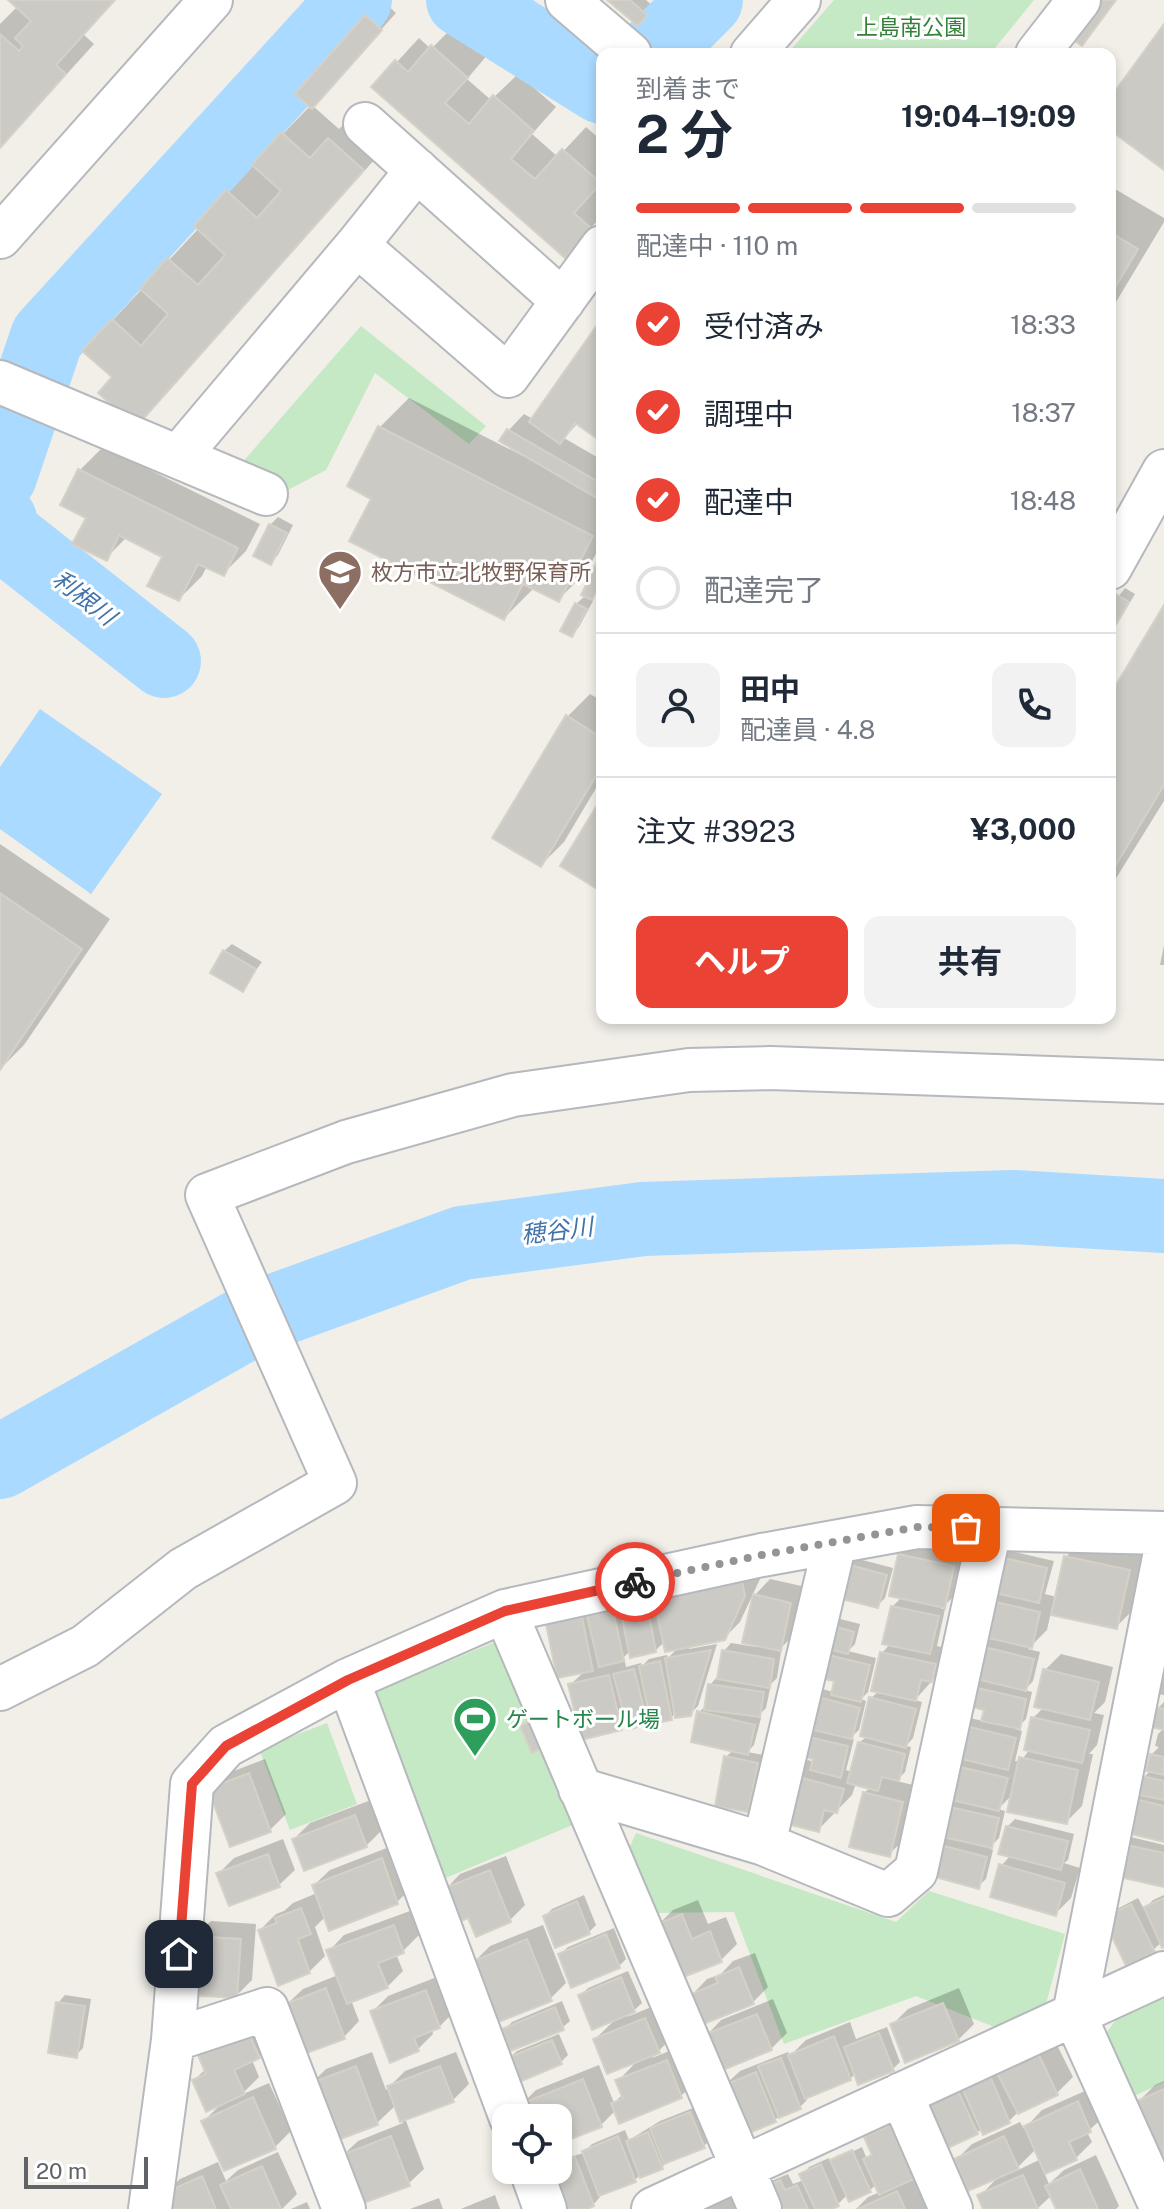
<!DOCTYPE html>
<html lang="ja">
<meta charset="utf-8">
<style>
body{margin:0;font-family:"Public Sans","Noto Sans JP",sans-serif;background:#f2f2f3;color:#1f2937;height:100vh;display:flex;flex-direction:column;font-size:30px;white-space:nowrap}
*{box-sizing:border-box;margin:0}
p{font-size:26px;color:#747a83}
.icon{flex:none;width:44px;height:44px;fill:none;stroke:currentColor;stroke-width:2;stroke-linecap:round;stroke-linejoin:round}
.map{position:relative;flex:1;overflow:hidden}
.side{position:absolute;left:596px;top:48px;width:520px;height:976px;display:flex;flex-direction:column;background:#fff;border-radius:16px;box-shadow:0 4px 12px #0003}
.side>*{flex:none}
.buttons{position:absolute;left:492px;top:2104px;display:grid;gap:16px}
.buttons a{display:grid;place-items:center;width:80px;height:80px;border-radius:16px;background:#fff;box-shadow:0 4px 12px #0003;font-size:40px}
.scale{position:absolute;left:24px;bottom:20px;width:124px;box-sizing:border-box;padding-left:8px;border:4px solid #5f6368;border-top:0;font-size:22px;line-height:28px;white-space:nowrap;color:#5f6368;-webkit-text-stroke:6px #fff;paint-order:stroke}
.pin{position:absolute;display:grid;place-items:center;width:68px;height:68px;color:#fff;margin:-34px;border-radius:16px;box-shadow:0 4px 12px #0006}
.courier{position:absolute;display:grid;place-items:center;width:80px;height:80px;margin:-40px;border:6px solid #ea4335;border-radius:50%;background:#fff;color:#222;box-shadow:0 2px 10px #0007}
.head em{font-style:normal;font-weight:700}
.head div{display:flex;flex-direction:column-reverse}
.head{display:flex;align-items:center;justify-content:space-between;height:136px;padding:0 40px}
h1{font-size:52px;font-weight:700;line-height:60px}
.bar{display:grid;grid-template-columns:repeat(4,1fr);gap:12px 8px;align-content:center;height:96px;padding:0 40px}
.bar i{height:10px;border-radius:6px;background:#e0e1e3}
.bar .active{background:#ea4335}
.bar p{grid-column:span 4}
.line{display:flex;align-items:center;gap:20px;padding:0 40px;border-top:2px solid #e0e1e3}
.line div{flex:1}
.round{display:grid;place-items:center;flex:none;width:84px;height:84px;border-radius:16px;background:#f2f2f3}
ol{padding:0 40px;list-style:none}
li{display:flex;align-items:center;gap:24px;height:88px}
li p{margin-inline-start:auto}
li .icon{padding:8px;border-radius:50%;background:#ea4335;color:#fff;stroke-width:4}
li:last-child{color:#747a83}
li i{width:44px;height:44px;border:4px solid #e0e1e3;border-radius:50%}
.button{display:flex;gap:16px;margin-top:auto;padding:16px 40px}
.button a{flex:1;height:92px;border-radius:16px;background:#ea4335;color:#fff;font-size:32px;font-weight:700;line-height:92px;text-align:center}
.button a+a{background:#f2f2f3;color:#1f2937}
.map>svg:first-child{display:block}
.green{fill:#c5e8c5}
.water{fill:#aadaff}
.shadow{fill:#0003;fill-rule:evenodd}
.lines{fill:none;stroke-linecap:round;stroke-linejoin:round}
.river{stroke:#aadaff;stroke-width:74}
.building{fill:#cccac5;stroke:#d6d1c6;stroke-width:2}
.minor-casing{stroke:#b5b8bc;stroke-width:46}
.minor{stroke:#fff;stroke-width:42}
.done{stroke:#929495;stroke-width:8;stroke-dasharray:0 14.4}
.route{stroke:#ea4335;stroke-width:10}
.labels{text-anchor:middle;stroke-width:6;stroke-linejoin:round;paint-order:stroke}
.park-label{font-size:22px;fill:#348238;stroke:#fff}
.education-label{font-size:22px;fill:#785e54;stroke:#fff;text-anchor:start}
.leisure-label{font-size:22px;fill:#27864d;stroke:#fff;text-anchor:start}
.water-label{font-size:24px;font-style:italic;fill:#4174aa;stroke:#fff}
</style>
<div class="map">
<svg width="1164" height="2209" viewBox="0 0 1164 2209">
<rect width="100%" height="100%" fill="#f1efe8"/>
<path class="green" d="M834,0H1034L990,54H787Z
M361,326L486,426L469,444L375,373L326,470L284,492L241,464Z
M507,1637L582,1821L443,1879L367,1695Z
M327,1723L357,1804L290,1830L259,1749Z
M636,1833L896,1922L929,1891L1065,1934L1044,2011L1002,2030L916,1996L784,2044L734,1912L650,1913L623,1862Z
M1164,1991V2082L1134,2096L1106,2033L1122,2012Z"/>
<path class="water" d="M40,709L162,794L91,894L0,829V767Z"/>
<path class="shadow" d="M11,0H115L84,35L94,44L0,148V24L18,6Z
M382,0L396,13L313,106L339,129L358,110L392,140L165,395L136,424L115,377L113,320L199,228L227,192L311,105L297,94Z
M610,0H646L653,6L645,16Z
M456,24L489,53L467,79L491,100L518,74L556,107L532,134L558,157L586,127L602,141V182L595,189L602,195V216L565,255L374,87L419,38L431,49Z
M1110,186L1164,218V222L1110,312Z
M602,322V440L578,423L564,438L602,460V542L587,571L558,600L534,588L504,618L374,498L380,427L409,398L523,456L524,453L509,430L524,414L533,419Z
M103,447L260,524L246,551L223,574L207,566L202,576L179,599L164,556L127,537L106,558L88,517L63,504L80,470Z
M278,517L293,525L278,555L270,563V525Z
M602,556V584L590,599L593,601L579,627L572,635L563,630L576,604L586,595Z
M1125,588L1135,594L1110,636V608Z
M1164,608V801L1110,888V699Z
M590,694L602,701V778L564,842L541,865L567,717Z
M0,844L110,919L24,1045L0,1069Z
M232,944L262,962L242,989L224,951Z
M1164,945V965H1160Z
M916,1539L968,1551L960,1590L941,1609H945L937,1646L950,1649L947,1664L915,1700L922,1702L913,1738L906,1746L911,1747L905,1772L896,1781L918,1786L905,1839L889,1854L864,1793L871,1787L856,1783L852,1795L818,1830L792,1776L808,1760L814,1762L815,1758L797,1753L819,1688L833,1692L836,1679L826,1655L833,1648L836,1618L860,1624L855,1644L848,1651L876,1658L868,1692L861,1699L866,1701L859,1730L850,1738L854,1739L846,1770L852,1772L859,1743L867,1736L871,1698L879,1691L882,1653L891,1643L892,1607L902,1597L900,1555Z
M1081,1541L1145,1555L1132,1611L1116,1627L1051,1612L1047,1630L1028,1649L1040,1652L1033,1681L1025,1690L1032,1692L1026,1719L1016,1729L1022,1731L1015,1761L1020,1762L1030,1749L1033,1718L1044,1707L1045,1670L1061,1654L1113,1667L1105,1702L1094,1713L1104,1715L1097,1745L1089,1754H1093L1082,1806L1066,1822L1013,1794L998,1809L1005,1811L999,1838L989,1848L993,1850L986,1879L978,1886L937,1845L936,1833L970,1718L983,1721L987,1708L967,1703L982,1647L992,1637L981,1635L1002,1558L1010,1551L1054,1561L1045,1594L1057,1597L1066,1557Z
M851,1557L893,1568L885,1598L877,1606L836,1595Z
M757,1566L760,1579L740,1622L724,1638L688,1645L689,1649L717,1644L698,1706L690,1714L676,1712L671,1718L652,1717L647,1722L628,1721L621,1728L570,1685L585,1671L548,1625L564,1609L620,1604L621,1610L630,1601ZM665,1641L679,1647L668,1658L667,1655L649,1659L642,1666L641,1663L626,1667L624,1657L630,1651H655Z
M770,1579L806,1587L796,1633L778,1651L781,1652L777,1678L771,1684L766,1708L757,1717L761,1718L754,1745L747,1752L764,1755L755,1802L747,1810L726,1757L733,1750L699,1712L707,1705L710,1685L717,1677L724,1651L731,1643L756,1647L755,1595Z
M1164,1663V1695L1157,1694Z
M1164,1702V1840L1137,1800L1143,1793L1144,1777L1151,1770V1755L1159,1747L1155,1746L1158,1734L1164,1728L1158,1708Z
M265,1759L286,1814L270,1830L211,1790L226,1774Z
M371,1800L382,1830L366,1846L294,1839L310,1823Z
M1015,1819L1074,1834L1068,1860L1064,1863L1080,1868L1071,1898L1055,1914L1001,1866L1011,1855L1007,1827Z
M1131,1837L1164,1845V1885L1124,1845Z
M283,1839L295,1870L279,1885L219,1873L234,1858Z
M397,1844L413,1886L397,1902L326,1916L315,1927L325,1956L309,1972L260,1930L276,1914L284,1911L293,1903L317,1893L314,1885L330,1870Z
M506,1856L525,1905L510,1920L469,1916L445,1890L460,1874Z
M584,1895L596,1925L589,1932L545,1916L552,1909Z
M1164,1895V1945L1162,1942L1153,1950L1113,1911L1138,1898L1144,1909L1153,1900Z
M698,1900L708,1924L726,1917L737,1944L721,1960L657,1926L673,1910Z
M410,1911L419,1935L403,1951L396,1954L403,1971L387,1987L351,2000L359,2021L344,2037L287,2004L303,1989L338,1975L329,1951L344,1935Z
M211,1921L256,1924L252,1980L236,1996L195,1937Z
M543,1925L566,1983L550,1999L474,1962L490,1946Z
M614,1928L626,1959L619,1966L560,1955L568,1947Z
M755,1953L768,1987L753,2002L692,1995L707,1979L721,1974L733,1961Z
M628,1971L642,2003L627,2017L661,2003L674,2035L652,2058L682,2046L697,2080L681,2096L616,2110L601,2125L558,2142V2118L520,2106L536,2090L599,2065L614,2103L623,2094L618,2081L640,2058L595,2039L618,2017L581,1995L588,1988Z
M442,1975L455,2011L439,2027L432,2029L433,2034L418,2049L373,2011L388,1996Z
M959,1988L974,2024L958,2040L892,2025L908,2009Z
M65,1995L91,1999L83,2048L76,2055L58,2003Z
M773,1999L787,2033L771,2049L706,2036L721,2020Z
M562,2001L570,2021L562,2028L504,2030L512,2022Z
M263,2016L274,2041L259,2057L252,2060L259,2077L241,2095L269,2083L291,2131L275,2147L204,2121L222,2103L194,2080Z
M850,2022L856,2039L887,2027L900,2062L893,2069L856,2073L850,2079L806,2097L807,2100L800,2107L780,2115L775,2120L743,2133L724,2086L740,2071L788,2052L790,2056L806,2040Z
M559,2034L568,2055L560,2063L509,2058L517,2051Z
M1054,2039L1073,2077L1057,2093L1018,2112L1009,2121L984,2132L982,2128L977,2133L919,2107Z
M372,2052L386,2090L405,2071L456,2052L469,2084L453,2100L405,2118L424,2169L408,2184L342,2156L358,2141L403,2123L396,2105L377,2123L311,2084L326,2069Z
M1164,2081V2153L1139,2101L1155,2085Z
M1094,2087L1106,2115L1087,2132L1092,2142L1076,2158L1044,2172L1049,2184L1064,2170L1096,2155L1119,2206L1116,2209H1058L1052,2195L1037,2209H986L980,2196L1000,2175L957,2159L972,2144L1020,2122L1024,2129L1042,2110ZM1036,2149L1041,2159L1014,2172V2171Z
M698,2106L711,2139L704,2146L669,2160L662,2167L641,2174L635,2180L599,2194L600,2197L593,2205L582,2209L558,2170V2161L583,2153L592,2144L625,2130L629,2140L660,2121Z
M906,2111L928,2162L913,2177L927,2209H856L868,2197L880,2192L877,2184L870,2190L850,2200L848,2194L838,2204L827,2209H770L769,2182L788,2174L793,2184L804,2180L802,2175L809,2167L829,2158L830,2162L839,2154V2158L862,2147L867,2159L873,2152L867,2137L882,2122Z
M278,2152L297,2194L282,2209H170L164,2195L180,2179L218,2162L226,2181L238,2170Z
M740,2193L747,2209H704Z
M495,2195L500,2209H461L463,2208Z
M439,2198L443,2209H410Z
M307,2202L310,2209H291Z"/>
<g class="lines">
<path class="river" d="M463,0L602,87
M652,54L706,0
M0,476L47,337L355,0
M0,520L4,535L164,661
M0,1462L255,1318L462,1243L643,1219L1013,1207L1164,1216"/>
</g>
<path class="building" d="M8,0H115L56,65L66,74L0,148V34L19,51L23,46L15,38L31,21Z
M607,0H630L647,15L638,26Z
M1096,0H1116L1082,46L1069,37Z
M365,15L382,30L312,109L295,94Z
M1164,24V170L1110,130V98Z
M431,45L468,78L445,103L469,124L493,95L534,131L511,159L535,179L562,149L601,183L574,213L591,228L565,258L371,87L395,60L408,72Z
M281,132L310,158L328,138L364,170L136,427L98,393L112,377L82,351L112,319L141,346L168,314L140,289L167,258L198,285L225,255L194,226L226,190L257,218L281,191L252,165Z
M1110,232L1138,249L1110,296Z
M602,318V442L575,423L560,444L529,422Z
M378,426L593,536L559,602L523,584L504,620L349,541L371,499L347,486Z
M507,429L602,484V501L499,441Z
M78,469L238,548L224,576L198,564L179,601L147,586L162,557L119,535L107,561L72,544L86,518L60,505Z
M269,524L287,533L271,565L253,556Z
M602,552V580L592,600L581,595Z
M1116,594L1129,602L1110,634V604Z
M575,603L587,609L572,637L560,631Z
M1164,605V785L1110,875V695Z
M566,715L602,738V766L541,867L492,838Z
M602,797V892L560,866Z
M0,893L82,949L0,1070Z
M223,950L256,969L243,992L210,973Z
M898,1554L954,1566L945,1608L889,1596Z
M1064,1556L1130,1570L1117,1629L1051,1615Z
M1000,1557L1047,1568L1039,1603L991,1592Z
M842,1563L887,1575L878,1608L834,1597Z
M742,1581L745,1596L725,1640L665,1652L654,1599Z
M753,1594L791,1603L781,1651L742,1643Z
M987,1600L1040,1612L1032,1648L979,1636Z
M647,1603L656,1652L630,1658L620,1608Z
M891,1606L939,1616L930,1654L882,1644Z
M613,1610L624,1661L599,1667L587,1616Z
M582,1617L593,1671L557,1678L546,1624Z
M827,1624L854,1632L848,1654L821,1647Z
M980,1646L1034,1659L1026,1691L972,1678Z
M711,1650L691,1716L675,1718L665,1658Z
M722,1650L774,1659L770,1688L717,1679Z
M880,1652L936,1664L932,1682L921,1680L916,1701L871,1691Z
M824,1654L870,1665L861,1702L831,1695L834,1681L819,1678Z
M660,1661L672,1720L651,1724L639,1666Z
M634,1669L648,1724L628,1730L613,1674Z
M1043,1669L1099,1682L1090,1720L1034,1707Z
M609,1675L622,1730L581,1740L568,1684Z
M708,1684L764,1692L760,1717L704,1710Z
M969,1686L1026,1699L1020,1729L981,1721L984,1710L964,1705Z
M810,1695L860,1708L852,1739L801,1727Z
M869,1697L916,1709L906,1748L860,1736Z
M1156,1707L1164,1709V1730L1151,1727Z
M697,1711L755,1725L748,1755L691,1742Z
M1031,1717L1090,1730L1082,1763L1024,1750Z
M534,1720L545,1746L532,1753L520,1726Z
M961,1725L1016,1738L1008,1770L953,1757Z
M799,1735L848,1746L841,1778L810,1770L813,1759L795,1755Z
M858,1742L905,1754L899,1781L882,1777L878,1791L847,1783Z
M1150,1754L1164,1757V1775L1146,1771Z
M724,1756L758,1763L748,1812L715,1806Z
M1019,1757L1078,1770L1067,1824L1007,1812Z
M951,1765L1008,1778L999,1811L943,1798Z
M249,1773L271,1832L230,1847L208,1789Z
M791,1775L844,1789L837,1813L824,1810L819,1832L779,1822Z
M1142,1776L1164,1781V1800L1139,1795Z
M863,1792L903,1802L890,1857L849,1847Z
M1135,1799L1164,1806V1842L1127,1833Z
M941,1805L999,1818L992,1848L934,1835Z
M355,1815L367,1847L304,1871L292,1839Z
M1006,1826L1068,1841L1061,1870L998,1854Z
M936,1844L987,1857L979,1889L928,1875Z
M1122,1844L1164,1853V1887L1115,1876Z
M268,1854L280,1887L229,1906L216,1873Z
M382,1858L398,1904L329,1931L312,1885Z
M999,1864L1065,1883L1056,1916L990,1897Z
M490,1870L511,1922L476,1937L468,1918L456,1923L442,1889Z
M1164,1898V1947L1162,1948L1144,1907Z
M577,1901L590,1934L555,1948L543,1916Z
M1131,1904L1155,1952L1126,1966L1103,1918Z
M301,1908L311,1934L298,1939L310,1973L278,1986L258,1930L277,1923L275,1918Z
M682,1914L692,1939L710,1931L722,1962L676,1980L655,1925Z
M394,1925L404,1953L378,1963L388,1988L347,2004L326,1950Z
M606,1934L620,1968L571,1988L558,1954Z
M193,1936L241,1939L237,1998L189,1995Z
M527,1939L552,2001L496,2023L471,1962Z
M739,1967L754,2004L701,2025L689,1995L718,1983L715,1977Z
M621,1977L635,2012L592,2030L578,1995Z
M326,1988L345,2039L304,2054L285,2004Z
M426,1990L440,2028L414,2038L419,2051L390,2063L370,2011Z
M56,2002L85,2006L77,2058L48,2053Z
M943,2003L959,2041L905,2063L890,2024Z
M555,2007L564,2030L510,2051L502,2029Z
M757,2014L772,2050L718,2072L703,2035Z
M645,2018L660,2053L607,2074L593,2039Z
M247,2030L260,2058L234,2070L245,2094L206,2112L192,2080L206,2074L197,2053Z
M879,2033L894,2071L858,2085L844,2047Z
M834,2036L851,2080L805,2099L788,2055Z
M552,2040L562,2064L517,2083L507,2058Z
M1038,2053L1058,2095L1018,2114L997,2073Z
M781,2058L801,2109L779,2118L758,2066Z
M667,2060L682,2098L619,2124L611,2103L623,2099L615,2080Z
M356,2066L378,2125L330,2143L308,2084Z
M440,2066L454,2102L400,2122L387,2086Z
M756,2072L776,2122L742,2136L722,2086Z
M990,2076L1010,2123L983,2135L962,2088Z
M583,2079L602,2127L558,2144V2118H523L518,2105Z
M957,2089L978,2134L937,2153L916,2107Z
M1164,2089V2155L1161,2156L1137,2101Z
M253,2097L276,2149L224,2171L201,2121Z
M1078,2101L1091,2132L1069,2142L1077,2160L1045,2174L1024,2126Z
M690,2112L705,2148L664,2164L650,2128Z
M890,2125L914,2179L879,2195L863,2159L872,2155L864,2137Z
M648,2132L663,2169L640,2178L626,2141Z
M391,2136L410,2186L358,2205L339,2156Z
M618,2136L636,2182L599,2196L582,2151Z
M1004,2136L1019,2169L968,2191L954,2159Z
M852,2150L871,2192L849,2202L830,2160Z
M575,2157L594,2206L587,2209H556L543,2170H558V2164Z
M821,2164L839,2206L832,2209H815L799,2174Z
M262,2166L281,2209H231L220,2185Z
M1080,2169L1098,2209H1056L1045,2186Z
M1023,2175L1038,2209H983L977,2195Z
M202,2176L216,2209H168L162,2194Z
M780,2180L785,2190L797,2185L808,2209H768L760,2189Z
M897,2191L905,2209H858Z"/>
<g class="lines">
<g class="minor-casing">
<path id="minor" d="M567,0L630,54
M752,54L799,0
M1037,54L1079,0
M365,124L563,301
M0,237L211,0
M357,245L417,170
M0,382L266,494
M178,457L357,245L508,376L602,247
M1110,568L1164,471
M505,1611L760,2209
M348,1680L511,2118
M0,1689L85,1646L183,1569L335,1483L207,1195L346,1142L513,1095L689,1070L771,1068L1164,1082
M580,1789L764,1844L888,1895L916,1871L990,1529
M764,1844L835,1542
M173,2040L267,2009L344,2209
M901,2094L951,2209
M531,2170L545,2209
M150,2209L173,2040L192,1784L226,1746L348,1680L505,1611L762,1555L917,1527L1164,1533
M653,2209L1164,1973
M1162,2209L1074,2014L1164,1557"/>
</g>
<use href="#minor" class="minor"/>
</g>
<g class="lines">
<path class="done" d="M635,1582L762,1555L917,1527L966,1528"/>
<path class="route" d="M179,1954L192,1784L226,1746L348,1680L505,1611L635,1582"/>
</g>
<defs>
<g id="school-pin" transform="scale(2.3)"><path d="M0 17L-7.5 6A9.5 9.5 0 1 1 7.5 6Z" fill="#8d6e63" stroke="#fff"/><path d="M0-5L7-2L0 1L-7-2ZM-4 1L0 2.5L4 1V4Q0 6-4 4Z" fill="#fff"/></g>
<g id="stadium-pin" transform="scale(2.3)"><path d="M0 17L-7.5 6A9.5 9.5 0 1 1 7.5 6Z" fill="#2e9e5b" stroke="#fff"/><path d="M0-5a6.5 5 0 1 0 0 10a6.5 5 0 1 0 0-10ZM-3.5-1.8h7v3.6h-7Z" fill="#fff"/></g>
</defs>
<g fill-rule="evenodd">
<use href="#school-pin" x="340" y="572"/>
<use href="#stadium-pin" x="475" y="1719"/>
</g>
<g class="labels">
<g class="park-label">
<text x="911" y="35">上島南公園</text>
</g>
<g class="education-label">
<text x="371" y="580">枚方市立北牧野保育所</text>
</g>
<g class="leisure-label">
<text x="506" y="1727">ゲートボール場</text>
</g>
<g class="water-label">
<text transform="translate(84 598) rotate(38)" y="8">利根川</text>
<text transform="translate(557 1231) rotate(-7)" y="8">穂谷川</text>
</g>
</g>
</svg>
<div class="buttons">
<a><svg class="icon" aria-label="locate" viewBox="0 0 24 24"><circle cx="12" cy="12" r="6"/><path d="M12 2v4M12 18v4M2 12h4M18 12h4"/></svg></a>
</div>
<div class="scale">20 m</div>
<div class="pin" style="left:966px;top:1528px;background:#ea580c"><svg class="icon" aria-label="bag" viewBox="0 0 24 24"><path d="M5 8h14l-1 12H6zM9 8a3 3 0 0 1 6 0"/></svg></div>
<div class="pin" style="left:179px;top:1954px;background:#1f2937"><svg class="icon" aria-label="home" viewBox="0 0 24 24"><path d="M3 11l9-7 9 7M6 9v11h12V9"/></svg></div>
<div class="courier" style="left:635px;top:1582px"><svg class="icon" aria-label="bike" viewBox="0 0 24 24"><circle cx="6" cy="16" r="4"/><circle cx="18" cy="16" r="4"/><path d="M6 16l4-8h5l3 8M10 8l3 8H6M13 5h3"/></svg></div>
<section class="side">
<div class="head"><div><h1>2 分</h1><p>到着まで</p></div><em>19:04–19:09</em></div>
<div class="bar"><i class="active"></i><i class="active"></i><i class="active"></i><i></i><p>配達中 · 110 m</p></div>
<ol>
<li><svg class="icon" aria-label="check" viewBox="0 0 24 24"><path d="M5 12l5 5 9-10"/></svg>受付済み<p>18:33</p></li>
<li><svg class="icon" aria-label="check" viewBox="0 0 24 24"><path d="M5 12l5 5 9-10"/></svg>調理中<p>18:37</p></li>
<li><svg class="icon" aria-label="check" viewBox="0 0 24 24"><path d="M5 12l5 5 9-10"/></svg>配達中<p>18:48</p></li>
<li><i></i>配達完了</li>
</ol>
<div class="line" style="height:144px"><a class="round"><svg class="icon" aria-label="person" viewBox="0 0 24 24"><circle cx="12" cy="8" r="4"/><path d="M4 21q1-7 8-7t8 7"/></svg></a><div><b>田中</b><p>配達員 · 4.8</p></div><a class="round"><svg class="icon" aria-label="phone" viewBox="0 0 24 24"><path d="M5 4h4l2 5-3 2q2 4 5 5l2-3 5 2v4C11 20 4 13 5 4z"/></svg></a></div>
<div class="line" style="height:104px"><div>注文 #3923</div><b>¥3,000</b></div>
<div class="button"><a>ヘルプ</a><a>共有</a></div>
</section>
</div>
